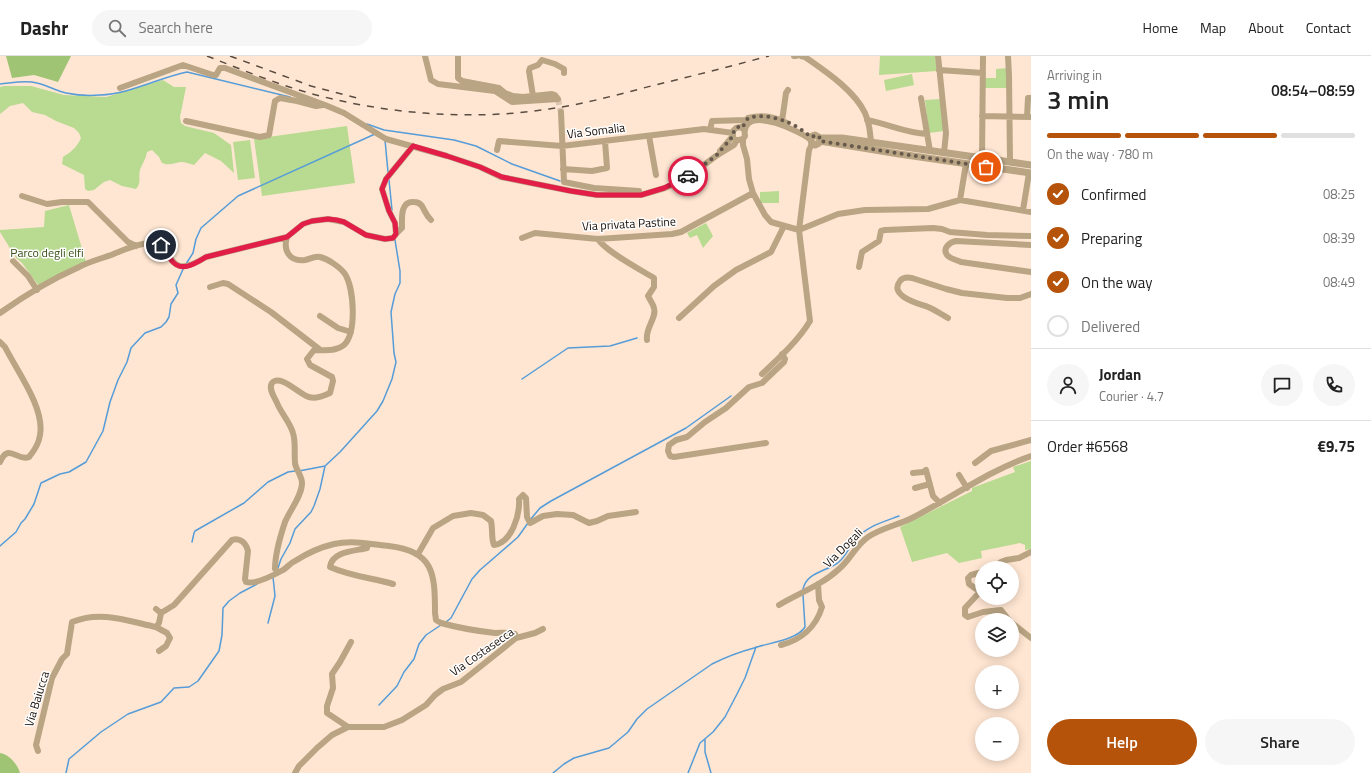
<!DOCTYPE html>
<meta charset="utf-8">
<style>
body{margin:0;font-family:"Titillium Web",sans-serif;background:#f6f6f6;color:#222;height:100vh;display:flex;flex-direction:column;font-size:15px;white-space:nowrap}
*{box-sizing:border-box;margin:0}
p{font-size:13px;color:#767676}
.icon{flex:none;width:22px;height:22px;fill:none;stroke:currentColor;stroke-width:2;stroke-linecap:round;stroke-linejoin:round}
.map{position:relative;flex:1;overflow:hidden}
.panel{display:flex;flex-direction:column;background:#fff;width:340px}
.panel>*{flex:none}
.controls{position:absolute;left:975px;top:505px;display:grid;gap:8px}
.controls a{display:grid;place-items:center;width:44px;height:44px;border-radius:50%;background:#fff;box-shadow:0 2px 10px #0003;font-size:20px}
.pin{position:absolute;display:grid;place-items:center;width:34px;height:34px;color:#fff;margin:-17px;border:2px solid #fff;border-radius:50%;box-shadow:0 1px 4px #0007}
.courier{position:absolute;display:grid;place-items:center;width:40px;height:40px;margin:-20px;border:3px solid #e11d48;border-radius:50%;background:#fff;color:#222;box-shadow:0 1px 5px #0007}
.summary em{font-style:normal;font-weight:600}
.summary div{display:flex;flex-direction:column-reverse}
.summary{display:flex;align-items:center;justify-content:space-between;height:68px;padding:0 16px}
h1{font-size:26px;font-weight:600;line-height:30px}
.bar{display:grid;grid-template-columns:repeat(4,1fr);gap:6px 4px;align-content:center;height:48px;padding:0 16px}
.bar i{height:5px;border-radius:3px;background:#e0e0e0}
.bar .active{background:#b45309}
.bar p{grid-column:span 4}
.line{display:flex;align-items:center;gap:10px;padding:0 16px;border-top:1px solid #e0e0e0}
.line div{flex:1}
.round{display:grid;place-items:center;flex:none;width:42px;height:42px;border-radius:21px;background:#f6f6f6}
ol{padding:0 16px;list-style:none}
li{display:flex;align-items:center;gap:12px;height:44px}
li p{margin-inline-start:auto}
li .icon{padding:4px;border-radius:50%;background:#b45309;color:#fff;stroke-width:4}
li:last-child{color:#767676}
li i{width:22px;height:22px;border:2px solid #e0e0e0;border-radius:50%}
.action{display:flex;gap:8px;margin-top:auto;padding:8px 16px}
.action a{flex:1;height:46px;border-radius:24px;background:#b45309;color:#fff;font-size:16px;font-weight:600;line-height:46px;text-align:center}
.action a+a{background:#f6f6f6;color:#222}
header{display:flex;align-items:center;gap:24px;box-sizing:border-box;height:56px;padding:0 20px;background:#fff;border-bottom:1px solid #e0e0e0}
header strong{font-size:19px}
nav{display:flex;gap:22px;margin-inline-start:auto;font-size:14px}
.search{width:280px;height:36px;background:#f6f6f6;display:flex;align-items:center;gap:10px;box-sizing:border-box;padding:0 14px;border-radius:22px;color:#767676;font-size:15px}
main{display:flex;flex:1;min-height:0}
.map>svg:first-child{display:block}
.green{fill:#b8da91}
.forest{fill:#9fc473}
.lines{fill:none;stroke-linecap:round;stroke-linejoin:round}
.stream{stroke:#559cd8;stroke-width:1.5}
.minor-tunnel{stroke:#dcc5b3;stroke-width:6;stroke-dasharray:6 3;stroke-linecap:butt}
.minor{stroke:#b9a483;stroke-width:6}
.tertiary{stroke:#b9a483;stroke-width:7}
.rail{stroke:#5a4c40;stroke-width:1.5;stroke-dasharray:7 7;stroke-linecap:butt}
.done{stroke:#68594d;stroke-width:4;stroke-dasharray:0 7.2}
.route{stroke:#e11d48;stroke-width:5}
.labels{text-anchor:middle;stroke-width:3;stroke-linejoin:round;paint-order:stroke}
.street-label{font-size:12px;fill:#170d05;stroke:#fff}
.park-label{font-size:12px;fill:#364d15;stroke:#fff}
</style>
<header>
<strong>Dashr</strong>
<div class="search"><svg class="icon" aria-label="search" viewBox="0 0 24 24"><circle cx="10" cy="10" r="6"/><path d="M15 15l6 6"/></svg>Search here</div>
<nav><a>Home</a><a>Map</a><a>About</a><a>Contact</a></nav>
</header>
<main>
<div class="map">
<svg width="1031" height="717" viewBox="0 0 1031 717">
<rect width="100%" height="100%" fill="#ffe6d2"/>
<path class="green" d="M880,0H935L937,15L879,19Z
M1008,12V32H984V22H996V13Z
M912,18L914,29L886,35L884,24Z
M163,24L174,31H186L180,61L181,67L185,70L214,77L231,89L234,117L221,105L205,97L194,109C190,108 186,106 181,106C173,107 170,110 162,107L159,101L152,94L147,96C146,103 142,108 140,114C138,123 142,125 136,133L122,130L110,124L104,126L94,134L88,135L85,133L84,119L62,108L63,101C71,96 77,91 81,82L79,77L74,72L56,65L45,59L32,56L23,47L10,50L0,58V31L4,30H31L64,39L106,41Z
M941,43L944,75L929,77L925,44Z
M347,70L355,127L262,140L254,83Z
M250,84L255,122L238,124L233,86Z
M779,135V147H760V136Z
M69,149L86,206L38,229L22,207L16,202L0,176V174L44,171L45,155Z
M706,167L713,180L703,192L697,179L690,182L687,177Z
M1031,405V493L1025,494V489L1020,487L981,495L982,502L959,507L947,497L912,506L900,471L972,435V432L1015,416L1013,411Z"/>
<path class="forest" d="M6,0H71L58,26L34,19L12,22Z
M0,697C9,698 18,709 20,717H0Z"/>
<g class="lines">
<path class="stream" d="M0,28C12,27 25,24 37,27C47,29 56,35 66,37C76,39 90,40 100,39C130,38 158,22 187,16L290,41
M367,68L384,74L454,84L476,90L512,108L560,125
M385,84L388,116
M389,124L392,154
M186,208L193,197L196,183L201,172L238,140L375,78
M522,323L568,292L610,290L637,282
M299,415L325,410
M530,464L540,452L551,445L686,372L731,340
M192,486L194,477L195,475L244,447L268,426L288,416L295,415
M0,490L16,476L21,467L25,463L34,448L41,427L60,418L69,416L86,406L103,375L110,346L118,324L127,306L131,292L145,277L161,271L166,266L169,261L171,248L178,237L176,229L184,211
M278,512L281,503L290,487L295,473L311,456L314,450L320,433L325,410L340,396L377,355L383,345L392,323L396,306L394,297L391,256L395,238L400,227V215L395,184
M803,533C807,517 823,516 836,508C844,504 849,491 855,484C867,470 883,466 899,460
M446,566L451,562L472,523L480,514L518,481L528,467
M268,567L275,540L273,521
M379,649L397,630L404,616L414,603L419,588L426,579L441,569
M705,684V696L711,717
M66,717L69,703L101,676L128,658L161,646L174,632L189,631L198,625L219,595L222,579L223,552L229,545L240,537L257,528
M553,717L564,708L574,702L609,692L628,676L637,663L647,653L712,608C726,601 739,596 754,592C768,587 797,584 805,571L803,539
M688,717L700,687L713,676L725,661L737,638L745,622L756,591"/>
<path class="minor-tunnel" d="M558,43L561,56"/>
<path class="minor" d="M425,0L431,24L438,28L495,35L512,46L558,43
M458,0V22L462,25L499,32L505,37L513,40L523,41L552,38L555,39L558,43
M794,0H796
M801,0L805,1C825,15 854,34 865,57C870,68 871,81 871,93
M938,0L946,77L944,97
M1008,0L1009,20L1010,106
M939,14L983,17
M120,32L183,9L213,19H216L220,12H225L325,49L344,57L386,83L447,100L480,111L501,121L571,135L597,139H641L665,132L685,123L716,100L734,89L737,84
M533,40L529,15L530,12L538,9L542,4L555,8L564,13V17
M921,42L930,95
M561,56L564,126L594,132L639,135
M982,60L1031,61
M1027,61L1028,42H1031
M867,64C888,68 906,77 927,78
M186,65L260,81L269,79L275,45L280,42L297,45L316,50L323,49
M782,65L786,37L788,34
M744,69L748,62C763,58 774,61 787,67
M710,74L712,65L747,64
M649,80L656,119
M733,80V75L736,72L741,71L744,74
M743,83V89L747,103L749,123L753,137L765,159L771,166L799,174L838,158L865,154L928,153L960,144L1031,156
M739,84L743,83L745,80C745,78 744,76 745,74C749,50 801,76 811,84
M497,94L499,85L562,90L704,73L733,77
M720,95L733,80
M982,105L983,0
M563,113L592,115L607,112L605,85
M22,140L47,148L62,146H88L128,186L136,190
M960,144L966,108
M1023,154L1029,117
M396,178L402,172C402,162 400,145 414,146C417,146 420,147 422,150C425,155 426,159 431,164
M522,182L535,177L598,183L672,178L681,176L753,137
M598,183C605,195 641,214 654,222V231L648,240C650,244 653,248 654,252C657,262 645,272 647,284
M1031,189L956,185C950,186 942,192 947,199C950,203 957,204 961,206L1031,216
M13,205L28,220L37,234
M859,211L862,196L879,185L881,175L885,174L933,172L942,173L950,176L987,179L1031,180
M210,231L223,227L228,228L271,256L319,293
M0,257C24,240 50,224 77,212C88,206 100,203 111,199C123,194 136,188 149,187C177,184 161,229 206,201L275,184L287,181L303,168L312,165L328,163L344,166L366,179L385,183L393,182L396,178L395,167L389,155L382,133L386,123L413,90
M320,260L338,272L351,276
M679,262L714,230L736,214L771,196L784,170
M948,262C941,258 935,254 928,251C920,248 888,240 900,225C903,221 907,221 912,222L946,233L962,237L1007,242H1020L1031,238
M0,286L5,291C17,315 45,352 40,379C39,387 34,395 29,401C17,406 9,386 0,406
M762,318C779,302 798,285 810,265L799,174L809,94L812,88
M766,387L674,401L670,400L668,395L669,389L676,384L687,381L705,366L726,352L749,331L762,327L784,306L785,303L782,298
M975,407L991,395L1031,384
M913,417L923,416L926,414L933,440L940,447
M959,419L967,432
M915,432L930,428
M368,488L367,492C356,495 332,495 330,511C350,520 372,522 393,528
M418,498L433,472L453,460L471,457L483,459L491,465C493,474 491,482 494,489C512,487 520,458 519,443L523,439L526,442L527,461L530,467L543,460L557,458L573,459L589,467L597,465L608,460L636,456
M993,512L1001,506L1006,504L1019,502L1031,496
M278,516L275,513C275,498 280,481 285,466C290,454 302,440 302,427C302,420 296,414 295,407C294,396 296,387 293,377C290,366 281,357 277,347C275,342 268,333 272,327C280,317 300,339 309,341C316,343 323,340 330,337L333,325L332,321L310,309L307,303L314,294C325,294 335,296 344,289C357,277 354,232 345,218C340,211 328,203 320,201C314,200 310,203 305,204C289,206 283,194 287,181
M982,516L971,519L968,522L969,528L979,535L978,538L965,552V559L968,561L983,556L1001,554L1009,564
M779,549C799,537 822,529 839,513C850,504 856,489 868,481C881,472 898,469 912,462C951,442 990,414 1031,400
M156,553L161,557L174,549L183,539L232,484C240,481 246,487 248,495L245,523L246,526C255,529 274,519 283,514C287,512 290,507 295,505C306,498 321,491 334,488C352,484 371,488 389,490C434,495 435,518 435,557L436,564L441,567C459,572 477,575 495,577C502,577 508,576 515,578L516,582
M1012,567L1031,582
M156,571L167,577L170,582L166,590L159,595
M781,589C801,584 816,571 822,551L819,544L818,528
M348,671L327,657V650L333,632L332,618L340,606L351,586
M38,695L36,689L52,622L62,603L67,598L72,566C100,554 128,565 156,571L159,567L161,557
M295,717L299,710L317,692L332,679L348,671H384L402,664L426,649L435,639L443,633L461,626L516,582L535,577L543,573"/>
<path class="tertiary" d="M820,82L815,79L812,80L811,84L812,88L815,89L819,87L820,85
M821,82H842L1031,109
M820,85L899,98L1031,117"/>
<path class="rail" d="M207,0C240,13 274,27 309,37C385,58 471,65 549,53C585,48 620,38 655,29C693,20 731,10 769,0
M230,0L311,30L357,42"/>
</g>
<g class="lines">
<path class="done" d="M688,120L716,100L733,80L734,74L738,71L742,72L748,62C770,56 795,67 811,81L817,79L820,82V85L986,111"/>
<path class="route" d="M161,189C166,194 168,200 172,205C182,217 196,207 206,201L287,181L303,168L312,165L328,163L337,164L344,166L366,179L385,183L393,182L396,178L395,167L389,155L382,133L386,123L413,90L447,100L480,111L502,121L571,135L597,139H641L664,132L688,120"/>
</g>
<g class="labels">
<g class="street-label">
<text transform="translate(596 75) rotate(-7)" y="4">Via Somalia</text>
<text transform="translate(629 168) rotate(-3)" y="4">Via privata Pastine</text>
<text transform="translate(843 492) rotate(-45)" y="4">Via Dogali</text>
<text transform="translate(482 596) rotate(-35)" y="4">Via Costasecca</text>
<text transform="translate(37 643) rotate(-73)" y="4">Via Baiucca</text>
</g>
<g class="park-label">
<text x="47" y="201">Parco degli elfi</text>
</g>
</g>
</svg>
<div class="controls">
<a><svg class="icon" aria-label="locate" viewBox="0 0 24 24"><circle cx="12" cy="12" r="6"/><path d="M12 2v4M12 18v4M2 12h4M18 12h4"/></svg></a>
<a><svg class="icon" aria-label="layers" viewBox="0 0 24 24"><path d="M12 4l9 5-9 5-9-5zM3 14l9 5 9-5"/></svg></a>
<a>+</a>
<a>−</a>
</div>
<div class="pin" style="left:986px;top:111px;background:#ea580c"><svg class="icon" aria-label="bag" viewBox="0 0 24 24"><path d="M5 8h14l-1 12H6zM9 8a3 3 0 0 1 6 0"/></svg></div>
<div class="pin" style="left:161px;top:189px;background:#1f2937"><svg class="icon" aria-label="home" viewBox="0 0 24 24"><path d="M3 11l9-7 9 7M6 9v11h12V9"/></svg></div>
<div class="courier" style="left:688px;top:120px"><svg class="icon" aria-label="car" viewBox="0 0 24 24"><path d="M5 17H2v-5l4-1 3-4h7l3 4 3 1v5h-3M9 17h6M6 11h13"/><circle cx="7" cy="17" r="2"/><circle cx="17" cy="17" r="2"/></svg></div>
</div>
<section class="panel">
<div class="summary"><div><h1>3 min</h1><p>Arriving in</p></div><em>08:54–08:59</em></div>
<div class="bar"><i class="active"></i><i class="active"></i><i class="active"></i><i></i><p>On the way · 780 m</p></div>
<ol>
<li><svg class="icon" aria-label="check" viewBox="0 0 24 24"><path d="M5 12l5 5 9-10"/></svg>Confirmed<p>08:25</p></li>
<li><svg class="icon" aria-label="check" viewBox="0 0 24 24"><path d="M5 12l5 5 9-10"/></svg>Preparing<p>08:39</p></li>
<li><svg class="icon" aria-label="check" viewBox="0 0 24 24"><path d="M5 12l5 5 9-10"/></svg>On the way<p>08:49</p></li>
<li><i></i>Delivered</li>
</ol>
<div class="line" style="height:72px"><a class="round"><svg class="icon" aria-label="person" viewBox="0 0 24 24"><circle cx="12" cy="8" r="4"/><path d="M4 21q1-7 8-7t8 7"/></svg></a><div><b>Jordan</b><p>Courier · 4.7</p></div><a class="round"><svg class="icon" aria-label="chat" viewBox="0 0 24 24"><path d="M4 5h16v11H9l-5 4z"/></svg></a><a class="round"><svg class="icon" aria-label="phone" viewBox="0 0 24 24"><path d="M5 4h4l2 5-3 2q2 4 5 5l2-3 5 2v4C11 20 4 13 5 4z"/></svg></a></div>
<div class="line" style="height:52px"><div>Order #6568</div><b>€9.75</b></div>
<div class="action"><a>Help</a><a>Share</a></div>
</section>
</main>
